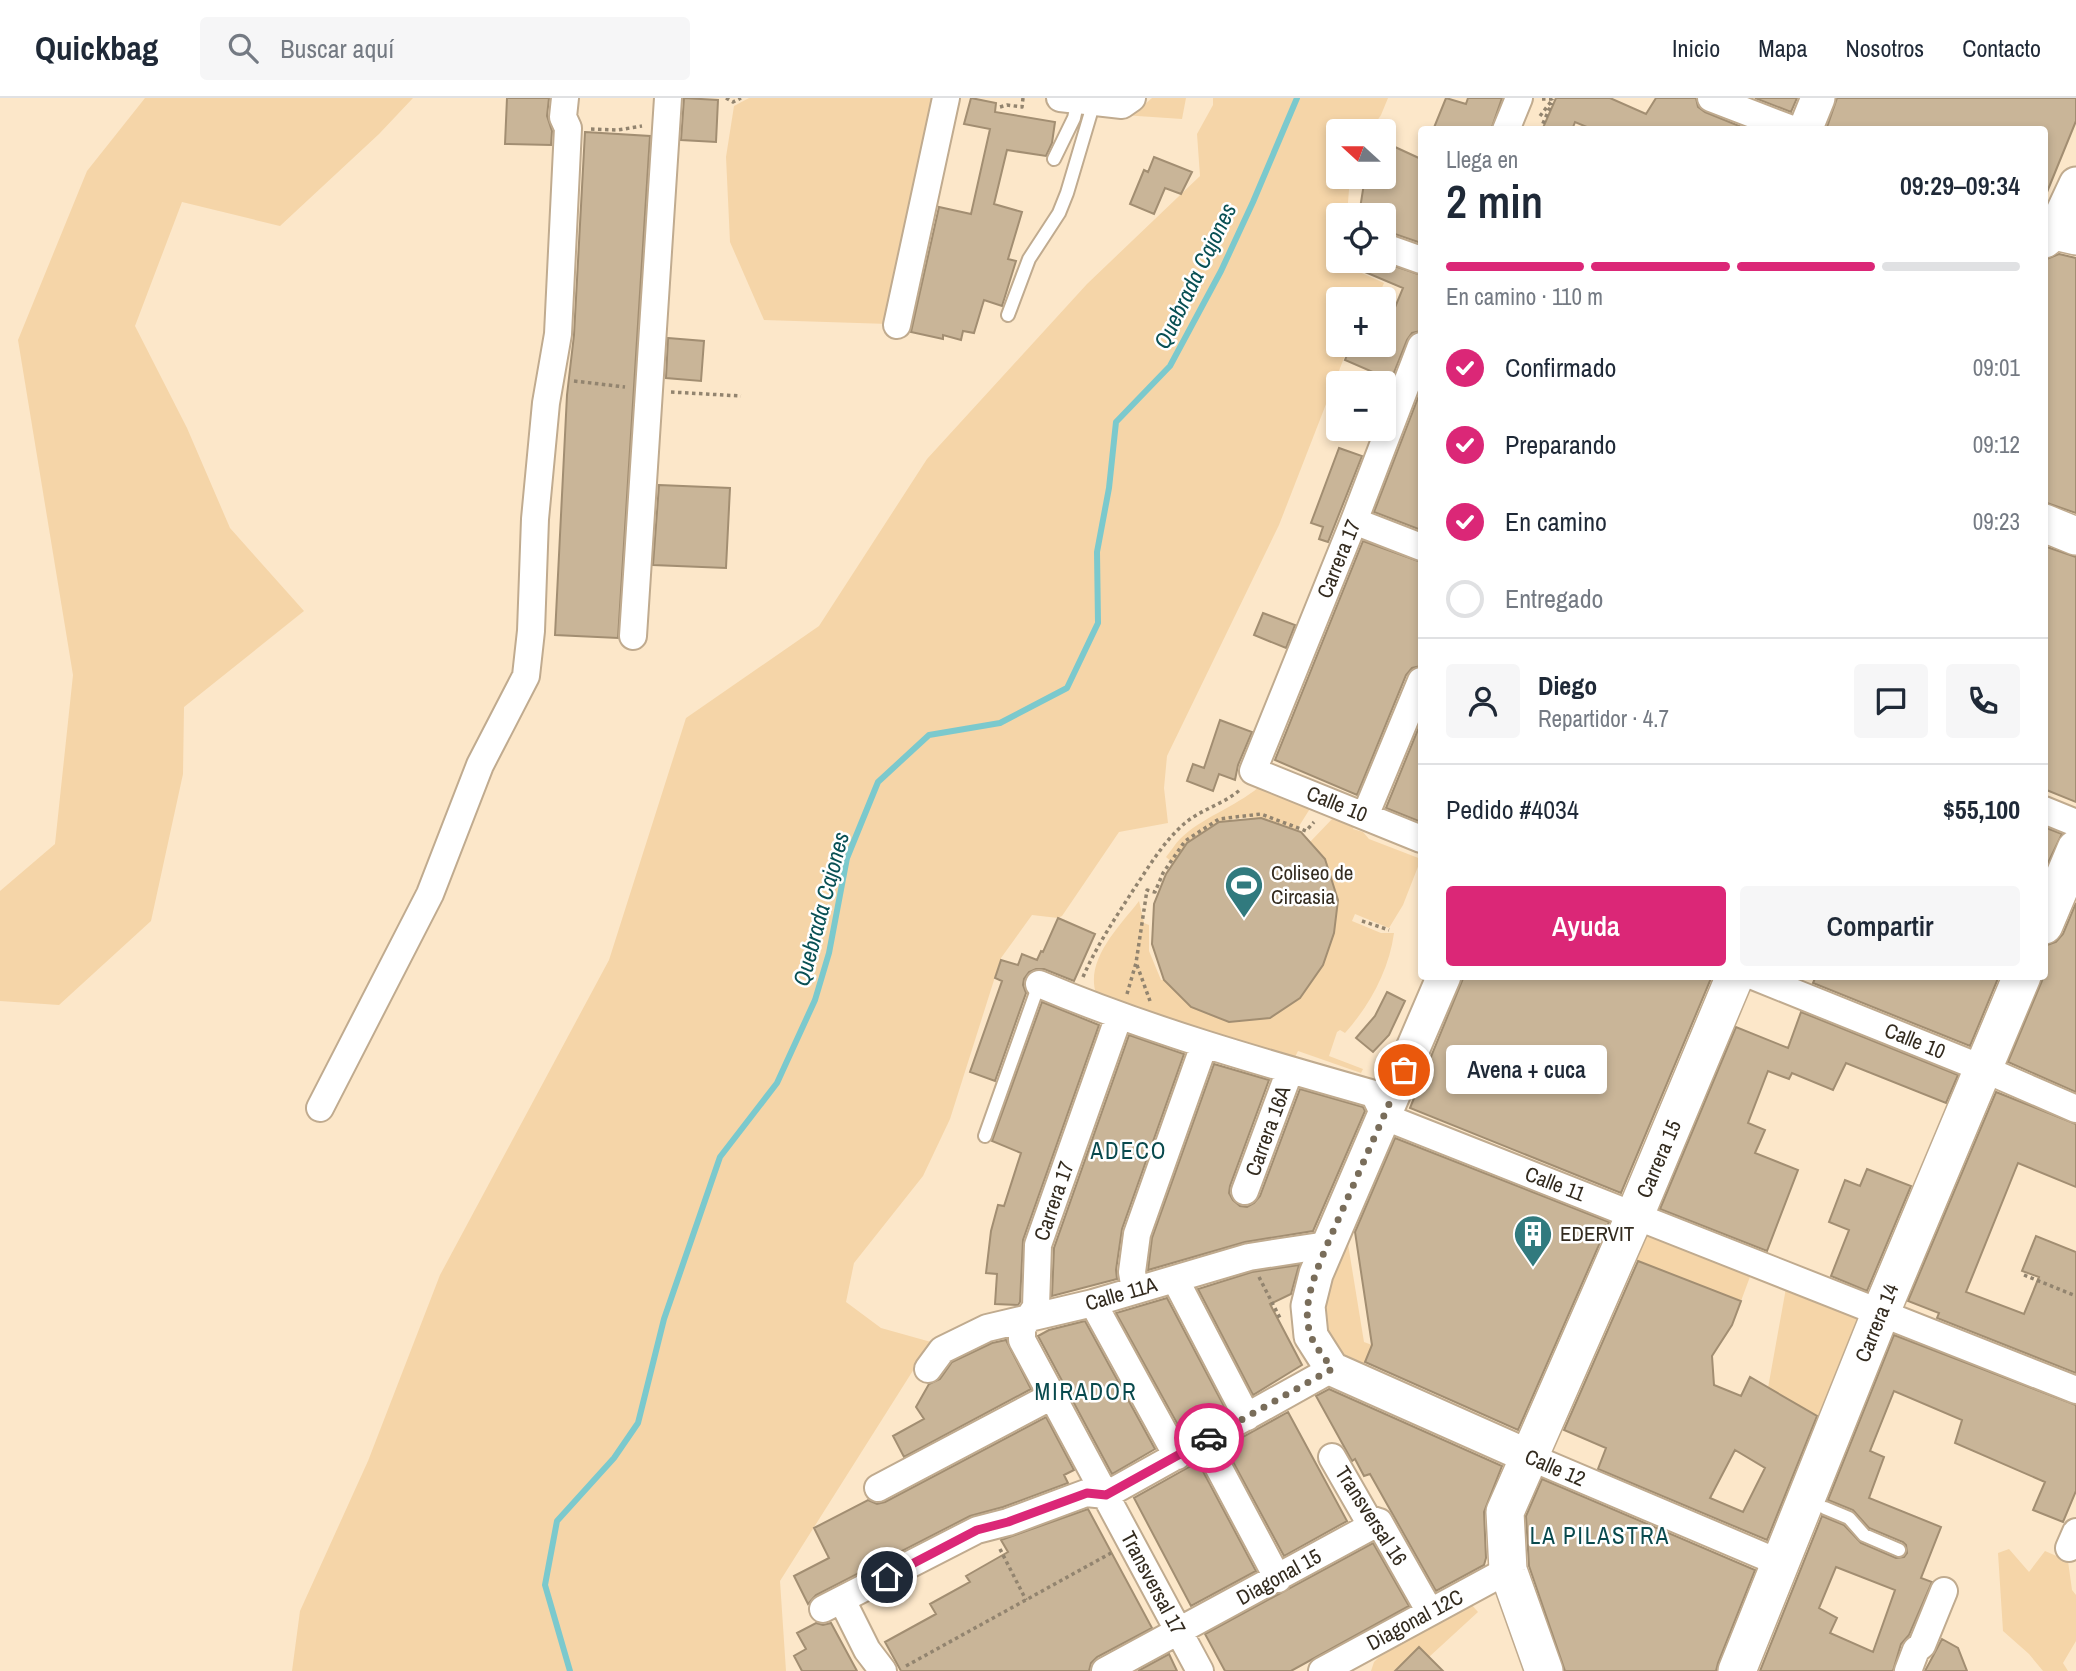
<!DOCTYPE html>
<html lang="es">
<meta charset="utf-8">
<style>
body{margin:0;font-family:"Archivo Narrow",sans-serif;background:#f6f6f7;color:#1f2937;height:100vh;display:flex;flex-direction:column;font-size:26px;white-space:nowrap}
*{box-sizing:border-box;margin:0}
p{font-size:23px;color:#747a83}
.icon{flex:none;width:38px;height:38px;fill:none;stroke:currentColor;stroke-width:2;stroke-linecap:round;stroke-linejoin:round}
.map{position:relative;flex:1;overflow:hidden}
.drawer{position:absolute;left:1418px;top:28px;width:630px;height:854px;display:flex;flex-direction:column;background:#fff;border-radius:7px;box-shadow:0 4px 10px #0003}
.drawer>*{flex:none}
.needle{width:46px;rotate:291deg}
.fabs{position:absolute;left:1326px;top:21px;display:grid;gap:14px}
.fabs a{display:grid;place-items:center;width:70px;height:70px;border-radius:7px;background:#fff;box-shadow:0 4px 10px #0003;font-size:35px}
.pin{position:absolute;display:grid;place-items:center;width:60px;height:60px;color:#fff;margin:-30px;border:4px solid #fff;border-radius:50%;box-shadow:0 2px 7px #0007}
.courier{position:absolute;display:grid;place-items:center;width:70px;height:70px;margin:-35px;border:5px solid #db2777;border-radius:50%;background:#fff;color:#222;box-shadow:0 2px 9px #0007}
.bubble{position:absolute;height:49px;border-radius:7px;background:#fff;box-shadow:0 4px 10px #0003;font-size:23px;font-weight:600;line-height:49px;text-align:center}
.overview em{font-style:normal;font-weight:600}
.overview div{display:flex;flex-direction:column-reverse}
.overview{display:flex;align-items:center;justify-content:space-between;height:119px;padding:0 28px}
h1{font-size:46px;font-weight:600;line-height:52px}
.bar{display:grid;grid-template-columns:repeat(4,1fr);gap:10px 7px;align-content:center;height:84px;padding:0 28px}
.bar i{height:9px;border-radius:5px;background:#e0e1e3}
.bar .selected{background:#db2777}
.bar p{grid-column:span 4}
.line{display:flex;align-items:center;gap:18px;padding:0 28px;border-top:2px solid #e0e1e3}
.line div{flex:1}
.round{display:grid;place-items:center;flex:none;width:74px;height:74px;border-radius:7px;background:#f6f6f7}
ol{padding:0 28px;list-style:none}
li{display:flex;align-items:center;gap:21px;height:77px}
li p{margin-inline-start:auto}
li .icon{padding:7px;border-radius:50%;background:#db2777;color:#fff;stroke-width:4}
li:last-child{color:#747a83}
li i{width:38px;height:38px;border:4px solid #e0e1e3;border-radius:50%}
.primary-button{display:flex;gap:14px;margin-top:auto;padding:14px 28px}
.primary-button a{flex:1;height:80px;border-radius:7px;background:#db2777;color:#fff;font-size:28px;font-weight:600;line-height:80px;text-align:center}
.primary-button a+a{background:#f6f6f7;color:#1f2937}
header{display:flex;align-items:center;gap:42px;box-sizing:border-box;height:98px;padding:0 35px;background:#fff;border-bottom:2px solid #e0e1e3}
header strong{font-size:33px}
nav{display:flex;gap:38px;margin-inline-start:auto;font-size:24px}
.search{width:490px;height:63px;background:#f6f6f7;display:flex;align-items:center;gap:18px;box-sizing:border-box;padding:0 24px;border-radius:7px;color:#747a83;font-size:26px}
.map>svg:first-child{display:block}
.green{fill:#f5d5a8}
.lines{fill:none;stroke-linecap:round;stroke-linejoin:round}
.stream{stroke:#7bc9cd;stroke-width:6}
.building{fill:#c9b598;stroke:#a28e72;stroke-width:2;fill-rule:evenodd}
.service-casing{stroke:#c0ab8f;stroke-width:16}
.minor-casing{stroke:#c0ab8f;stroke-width:30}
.tertiary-casing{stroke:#c0ab8f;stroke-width:37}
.secondary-casing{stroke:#c0ab8f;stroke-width:40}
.path{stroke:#92846f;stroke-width:3.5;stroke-dasharray:3.5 3.5;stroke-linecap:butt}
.service{stroke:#fff;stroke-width:12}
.minor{stroke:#fff;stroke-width:26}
.tertiary{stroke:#fff;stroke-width:33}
.secondary{stroke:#fff;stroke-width:37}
.done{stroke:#796d5a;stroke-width:7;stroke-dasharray:0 12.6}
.route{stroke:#db2777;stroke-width:9}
.labels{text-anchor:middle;stroke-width:5;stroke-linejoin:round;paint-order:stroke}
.street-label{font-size:21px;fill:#332b1f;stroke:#fff}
.poi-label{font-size:21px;fill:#332b1f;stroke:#fff;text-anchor:start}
.water-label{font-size:23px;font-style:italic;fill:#085054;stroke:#fff}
.neighbourhood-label{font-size:23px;letter-spacing:2px;fill:#094a4e;stroke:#fff}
</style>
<header>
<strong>Quickbag</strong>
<div class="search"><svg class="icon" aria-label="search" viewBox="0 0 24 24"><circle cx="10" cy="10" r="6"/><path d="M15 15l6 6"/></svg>Buscar aquí</div>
<nav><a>Inicio</a><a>Mapa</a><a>Nosotros</a><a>Contacto</a></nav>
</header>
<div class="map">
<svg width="2076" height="1573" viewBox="0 0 2076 1573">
<rect width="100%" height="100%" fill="#fce7c9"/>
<path class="green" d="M145,0H413L379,36L280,128L182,104L135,228L187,330L230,430L304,513L184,609L183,676L151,823L59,907L0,903V793L55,746L73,577L18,242L87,73Z
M749,0H939L889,226L764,222L730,144L726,59L734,8Z
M1152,0H1186L1182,21L1108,16L1137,13Z
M1213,0H1388L1381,17L1370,33H1339V79H1350L1347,117H1339V163H1352L1355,172L1384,185L1377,201H1339V247H1349L1279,427L1167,658L1164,690L1168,725L1119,734L1062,818L1058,820L1032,817L1001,860L950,1021L923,1078L854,1165L846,1204L881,1230L931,1244L780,1483L786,1573H292L300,1513L368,1363L440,1177L609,862L686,620L819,528L927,361L1087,186L1200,78L1197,36L1213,7Z
M1259,689L1311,709L1296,733C1285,729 1272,721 1260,720C1221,716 1193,734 1173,765L1166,759C1171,753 1175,746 1180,741C1201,720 1235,709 1259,689Z
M1334,719L1356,726L1353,731L1363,734L1369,741L1421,761L1403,807L1389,830L1355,816L1352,823L1381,835H1394C1389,872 1370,907 1345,935L1340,932L1337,934L1329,958L1363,971L1361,975L1298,953L1295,959L1366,985L1291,965L1096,896C1085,861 1120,828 1139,803L1144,825L1149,827V853L1161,882H1164L1191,909L1229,924L1270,920L1301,900L1323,867L1334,835L1338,802L1325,761L1310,744Z
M1642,1134L1751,1176L1741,1203L1632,1161Z
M1344,1146H1348L1364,1244L1372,1247L1361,1272C1305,1237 1324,1197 1344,1146Z
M1786,1190L1867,1220L1827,1323L1802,1311L1768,1290Z
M2009,1451L2029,1474L2045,1453L2068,1463L2072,1492L2076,1497V1543L2063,1565L2068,1573H2043L2029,1556L2003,1533L1998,1455Z
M1471,1506L1478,1514L1429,1559L1418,1549L1396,1571L1397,1573H1371L1374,1564L1379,1559Z"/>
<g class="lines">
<path class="stream" d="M570,1573L545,1487L557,1423L614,1360L638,1325L664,1221L720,1059L777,985L815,902L829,855L847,760L878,684L929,637L1000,625L1067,590L1098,525L1097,454L1109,390L1116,324L1170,268L1221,173L1253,104L1297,0"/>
</g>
<path class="building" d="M507,0H549L547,18L552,33L551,47L505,46Z
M684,0L718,2L716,44L681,42Z
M971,0L996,5L995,14L1055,24L1052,45L1046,58L1007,52L994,106L1022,114L1008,161L1016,163L1002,208L984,202L974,235L963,233L961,242L943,237V241L911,234L939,109L971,116L990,31L964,26Z
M1446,0L1466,6L1468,0H1502L1491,32H1433Z
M1556,0H1610L1646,16L1656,0H1696L1698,9L1705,14L1749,32H1594L1575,24L1572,32H1542Z
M1755,0H1797L1791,14Z
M1837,0H2076V23L2045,99L2044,32H1826Z
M585,34L650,38L618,540L555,537L567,297L574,237Z
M1395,49L1421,61V145L1395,136L1384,137V117H1359L1365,79H1384V73Z
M1154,59L1192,74L1181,96L1165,90L1154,116L1130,106L1144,72L1148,74Z
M2059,156L2076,160V415L2044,404V162Z
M1339,163H1380L1421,177V233L1412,235L1407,242L1391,282L1345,262L1351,247H1384V222L1389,224L1403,190Z
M668,240L704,243L701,283L666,280Z
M1421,292V432L1374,414Z
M1339,350L1362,358L1328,444L1319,441L1323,429L1311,425Z
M659,387L730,390L726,470L653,467Z
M1363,443L1421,464V568L1412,570L1406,577L1357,697L1275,662Z
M2044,448L2076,459V704L2044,691Z
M1263,515L1295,527L1286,550L1254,537Z
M1220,622L1252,634L1238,667L1235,682L1219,676L1213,693L1187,683L1193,666L1204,670Z
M1421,624V724L1386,710Z
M1261,720L1301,734L1325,761L1338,802L1334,835L1323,867L1300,900L1270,920L1229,924L1191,909L1164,882L1152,846L1154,806L1166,776L1187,745L1219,724Z
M2044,729L2062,736L2044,773Z
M2076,805V994L2008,964L2044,878V848L2056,844L2063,836Z
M1058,820L1095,836L1074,883L1044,871H1036L1029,874L1024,881L1023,887L1026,895L995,983L970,974L1002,883L995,880L1001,862L1018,867L1022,856L1037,862L1041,853L1043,854Z
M1464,878H1712L1621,1095L1410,1010Z
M1816,878H1999L1970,948L1813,885Z
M1387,894L1405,903L1389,937L1373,954L1356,940L1375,918Z
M1042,904L1099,927L1023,1142L1020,1204L1018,1207L995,1206L997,1176L986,1175L991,1133L998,1107L1004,1108L1021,1055L992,1043Z
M1801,914L1958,977L1946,1005L1846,965L1833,992L1792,975L1789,981L1768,973L1748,1025L1765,1032L1755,1055L1798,1072L1767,1153L1660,1111L1736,929L1788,950Z
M1129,937L1184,956L1122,1131L1116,1172L1117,1181L1052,1198L1054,1150Z
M1214,966L1269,982L1230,1088L1229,1095L1233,1102L1240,1108L1247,1109L1254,1105L1260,1098L1300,991L1363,1009L1365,1013L1313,1133L1245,1144L1148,1172L1152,1140Z
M1996,994L2076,1026V1089L2018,1065L1966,1194L2024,1216L2039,1179L2022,1173L2036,1138L2076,1154V1275L1937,1220L1939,1215L1908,1203Z
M1395,1040L1609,1124L1518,1332L1365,1264L1372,1247L1355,1134Z
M1867,1071L1911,1088L1867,1193L1831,1178L1849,1132L1829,1124L1845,1082L1860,1088Z
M1638,1163L1741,1203L1732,1227L1712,1258L1714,1287L1741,1298L1750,1279L1817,1318L1767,1442L1598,1371L1606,1350L1564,1332ZM1735,1352L1765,1370L1743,1414L1710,1400Z
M1299,1167L1291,1196L1270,1206L1302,1267L1253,1297L1198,1191L1252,1174Z
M1167,1200L1226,1312L1183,1336L1116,1215Z
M1085,1223L1155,1351L1112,1376L1038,1238L1049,1232Z
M1894,1237L2076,1307V1393L2063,1424L2033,1412L2045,1384L1955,1345L1962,1322L1894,1293L1870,1353L1884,1359L1869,1400L1941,1429L1921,1480L1932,1484L1909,1537L1901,1546L1893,1573H1760L1822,1418L1844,1427L1861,1445L1896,1460L1904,1459L1907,1455L1906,1447L1903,1444L1869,1430L1853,1412L1828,1402ZM1836,1469L1895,1492L1873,1554L1830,1535L1837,1520L1819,1510Z
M1006,1242L1031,1291L904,1359L893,1338L924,1321L916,1309L929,1286L940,1281L952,1264L992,1245Z
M1329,1291L1502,1368L1484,1414L1486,1460L1484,1467L1436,1493L1370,1376L1364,1378L1355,1361L1352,1363L1316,1298Z
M1288,1314L1347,1423L1284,1458L1225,1349Z
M1046,1319L1074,1372L1064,1377L1068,1385L1003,1409L970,1418L816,1497L808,1506L794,1478L829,1460L814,1430L868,1402L877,1406L885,1404Z
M1198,1364L1256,1473L1191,1508L1134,1400Z
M1542,1381L1755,1472L1718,1565L1716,1573H1565L1529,1468L1526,1418Z
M1088,1411L1152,1530L1097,1559L1091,1565L1089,1573H901L885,1544L936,1516L930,1506L970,1484L966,1478L1008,1454L1001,1442Z
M1373,1445L1409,1508L1291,1573H1225L1205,1536Z
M816,1525L823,1527L831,1525L857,1573H802L794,1558L806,1551L797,1535Z
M1942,1541L1958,1550L1967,1573H1925Z
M1419,1549L1443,1573H1395Z
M1169,1556L1177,1573H1138Z"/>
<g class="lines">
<g class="service-casing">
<path id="service" d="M1054,61L1074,20L1078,2
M1008,217L1029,161L1059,115L1067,95L1094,4
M985,1038L1039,886
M1825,1410L1849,1420L1864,1437L1899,1452"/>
</g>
<g class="minor-casing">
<path id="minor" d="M1060,0L1122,7L1132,0
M1711,0L1794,32
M1506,32L1519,0
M1390,151L1421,162
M897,227L946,0
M1421,248L1354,423L1253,673L1421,741
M1354,423L1421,449
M633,538L668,0
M2044,712L2076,725
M1365,718L1421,583
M1753,878L1984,971L2076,1011
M1039,886C1148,932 1261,964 1374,996L1385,1019L2076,1292
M1119,918L1038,1147L1036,1209L1022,1230V1242L1200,1573
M320,1010L430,796L480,667L526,578L531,533L535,421L546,305L558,236L568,30L563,19L565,0
M1245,1093L1290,972
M1175,1181L1247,1319
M1135,1192L1132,1174L1137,1136L1204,947
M1093,1205L1177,1358
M928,1271L942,1252L987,1230L1093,1205L1249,1159L1327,1147
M1204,1342L1278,1481
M1332,1359L1367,1420L1379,1424L1430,1514
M1530,1359L1780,1465
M878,1390L1052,1298
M2069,1450L2076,1434
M842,1502L867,1552L883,1573
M823,1511L977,1432L1008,1424L1086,1395L1106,1397L1332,1271
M1105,1573L1379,1424
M1322,1573L1508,1472
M1908,1573L1916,1552L1922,1547L1944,1493"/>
</g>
<g class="tertiary-casing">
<path id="tertiary" d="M1805,32L1818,0
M2044,131L2054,133L2076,86
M1444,878L1316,1176L1308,1208L1311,1238L1332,1271L1530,1359"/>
</g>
<g class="secondary-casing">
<path id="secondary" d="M2044,141L2054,133L2076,138
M2044,425L2076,438
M2044,827L2076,751
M1544,1573L1508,1472L1505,1414L1635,1117L1735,878
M1737,1573L1881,1214L2022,878"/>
</g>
<path class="path" d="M726,0L733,4L741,0
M1542,1H1553
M1000,9L1007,7L1022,9L1023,0
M1540,18L1553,1
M591,31L618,32L642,28
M1540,32L1552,5
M574,283L625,289
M671,294L741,298
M1362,823L1389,832
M1137,867L1150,903
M1083,879C1096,849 1114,822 1132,794C1148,770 1163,744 1185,725C1202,711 1224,706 1241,691
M1127,896L1136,865L1147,792L1155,794L1163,775L1185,743L1219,721L1261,716L1306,733L1314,724
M2024,1177L2076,1198
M1259,1179L1281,1222
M1000,1451L1026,1502
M906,1568L1111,1455"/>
<use href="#service" class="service"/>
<use href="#minor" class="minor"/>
<use href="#tertiary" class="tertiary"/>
<use href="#secondary" class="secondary"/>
</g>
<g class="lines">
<path class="done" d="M1209,1340L1332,1271C1326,1261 1315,1249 1311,1238C1300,1209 1316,1174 1327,1147L1404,972"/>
<path class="route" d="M887,1479L977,1432L1008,1424L1087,1395L1106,1397L1209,1340"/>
</g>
<defs>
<g id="stadium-pin" transform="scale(2.0125)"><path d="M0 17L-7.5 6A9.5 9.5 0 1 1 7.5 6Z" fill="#317a7e" stroke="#fff"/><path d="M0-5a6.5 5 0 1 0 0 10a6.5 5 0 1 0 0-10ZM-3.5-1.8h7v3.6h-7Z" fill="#fff"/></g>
<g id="building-pin" transform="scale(2.0125)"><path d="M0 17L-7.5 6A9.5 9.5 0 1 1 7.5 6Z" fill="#317a7e" stroke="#fff"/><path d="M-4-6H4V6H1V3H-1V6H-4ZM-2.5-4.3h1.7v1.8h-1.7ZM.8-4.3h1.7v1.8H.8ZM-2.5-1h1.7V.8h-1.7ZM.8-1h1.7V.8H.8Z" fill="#fff"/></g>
</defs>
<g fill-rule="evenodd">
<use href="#stadium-pin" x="1244" y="787"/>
<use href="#building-pin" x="1533" y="1136"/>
</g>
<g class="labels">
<g class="street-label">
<text transform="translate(1339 461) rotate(-68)" y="7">Carrera 17</text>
<text transform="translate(1337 706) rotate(22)" y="7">Calle 10</text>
<text transform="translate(1915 943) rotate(22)" y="7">Calle 10</text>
<text transform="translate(1268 1033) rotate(-70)" y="7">Carrera 16A</text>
<text transform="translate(1659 1061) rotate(-67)" y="7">Carrera 15</text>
<text transform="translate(1555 1086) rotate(21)" y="7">Calle 11</text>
<text transform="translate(1054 1103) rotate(-71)" y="7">Carrera 17</text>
<text transform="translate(1121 1196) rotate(-16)" y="7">Calle 11A</text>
<text transform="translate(1877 1225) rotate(-68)" y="7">Carrera 14</text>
<text transform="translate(1555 1370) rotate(23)" y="7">Calle 12</text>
<text transform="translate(1371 1418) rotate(57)" y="7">Transversal 16</text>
<text transform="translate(1279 1479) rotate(-29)" y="7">Diagonal 15</text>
<text transform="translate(1153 1485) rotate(62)" y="7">Transversal 17</text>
<text transform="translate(1415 1522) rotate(-28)" y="7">Diagonal 12C</text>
</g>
<g class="poi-label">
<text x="1271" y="782">Coliseo de<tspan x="1271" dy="24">Circasia</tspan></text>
<text x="1560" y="1143">EDERVIT</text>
</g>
<g class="water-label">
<text transform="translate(1195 178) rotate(-64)" y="8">Quebrada Cajones</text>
<text transform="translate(821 811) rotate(-75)" y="8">Quebrada Cajones</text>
</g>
<g class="neighbourhood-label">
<text x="1129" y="1061">ADECO</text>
<text x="1086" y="1302">MIRADOR</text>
<text x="1600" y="1446">LA PILASTRA</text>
</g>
</g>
</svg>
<div class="fabs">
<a><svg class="needle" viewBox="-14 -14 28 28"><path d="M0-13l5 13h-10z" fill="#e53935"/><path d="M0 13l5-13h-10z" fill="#747a83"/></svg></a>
<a><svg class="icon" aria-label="locate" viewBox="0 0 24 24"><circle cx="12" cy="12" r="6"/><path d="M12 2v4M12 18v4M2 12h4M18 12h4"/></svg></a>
<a>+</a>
<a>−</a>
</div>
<div class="pin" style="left:1404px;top:972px;background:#ea580c"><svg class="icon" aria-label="bag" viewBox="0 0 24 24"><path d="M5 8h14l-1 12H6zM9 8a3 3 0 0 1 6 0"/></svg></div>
<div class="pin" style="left:887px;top:1479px;background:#1f2937"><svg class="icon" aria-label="home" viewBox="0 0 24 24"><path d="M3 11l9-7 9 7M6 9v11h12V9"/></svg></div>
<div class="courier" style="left:1209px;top:1340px"><svg class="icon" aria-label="car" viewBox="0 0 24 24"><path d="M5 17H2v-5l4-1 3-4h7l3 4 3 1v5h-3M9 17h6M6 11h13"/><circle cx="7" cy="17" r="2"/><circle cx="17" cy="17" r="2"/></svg></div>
<div class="bubble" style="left:1446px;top:947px;width:161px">Avena + cuca</div>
<section class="drawer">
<div class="overview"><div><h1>2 min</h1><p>Llega en</p></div><em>09:29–09:34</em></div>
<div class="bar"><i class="selected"></i><i class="selected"></i><i class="selected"></i><i></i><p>En camino · 110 m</p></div>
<ol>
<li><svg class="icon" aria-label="check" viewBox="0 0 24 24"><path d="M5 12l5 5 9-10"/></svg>Confirmado<p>09:01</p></li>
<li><svg class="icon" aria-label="check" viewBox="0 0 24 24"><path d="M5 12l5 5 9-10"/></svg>Preparando<p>09:12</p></li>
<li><svg class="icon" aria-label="check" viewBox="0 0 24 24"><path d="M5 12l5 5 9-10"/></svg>En camino<p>09:23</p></li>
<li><i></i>Entregado</li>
</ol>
<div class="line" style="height:126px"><a class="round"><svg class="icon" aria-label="person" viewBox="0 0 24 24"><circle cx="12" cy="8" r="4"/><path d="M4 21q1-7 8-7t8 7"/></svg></a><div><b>Diego</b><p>Repartidor · 4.7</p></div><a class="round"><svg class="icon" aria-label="chat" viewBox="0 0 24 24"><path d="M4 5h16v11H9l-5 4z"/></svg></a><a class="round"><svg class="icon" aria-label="phone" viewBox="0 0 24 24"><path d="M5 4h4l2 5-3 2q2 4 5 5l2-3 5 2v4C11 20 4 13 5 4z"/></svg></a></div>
<div class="line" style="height:91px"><div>Pedido #4034</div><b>$55,100</b></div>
<div class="primary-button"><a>Ayuda</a><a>Compartir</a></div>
</section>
</div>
